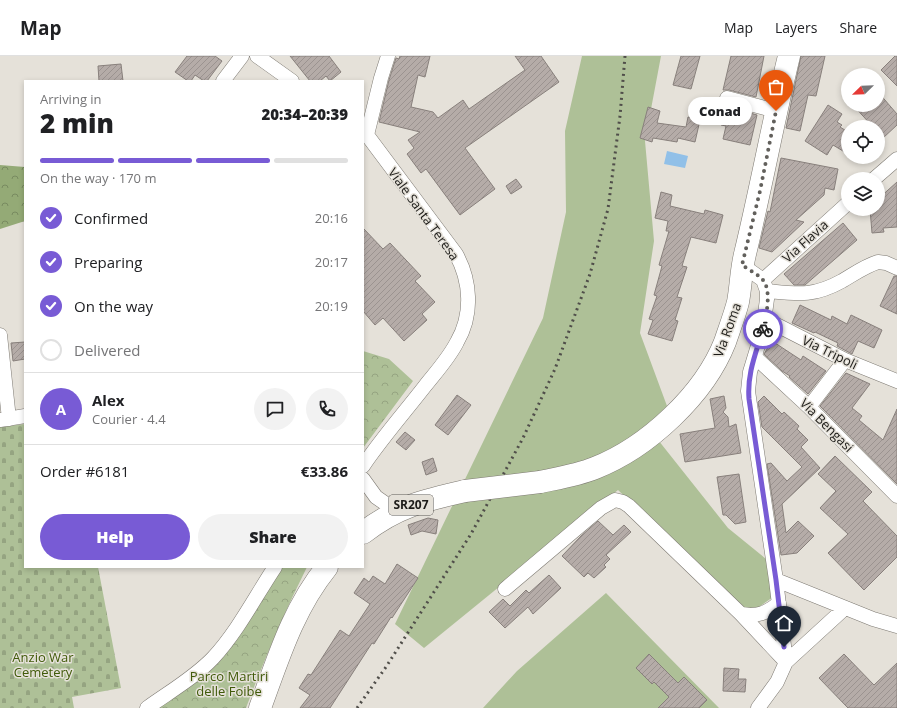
<!DOCTYPE html>
<meta charset="utf-8">
<style>
body{margin:0;font-family:"Open Sans",sans-serif;background:#f2f2f2;color:#202124;height:100vh;display:flex;flex-direction:column;font-size:15px;white-space:nowrap}
*{box-sizing:border-box;margin:0}
p{font-size:13px;color:#757577}
.icon{flex:none;width:22px;height:22px;fill:none;stroke:currentColor;stroke-width:2;stroke-linecap:round;stroke-linejoin:round}
.map{position:relative;flex:1;overflow:hidden}
.details{position:absolute;left:24px;top:24px;width:340px;height:488px;display:flex;flex-direction:column;background:#fff;border-radius:0px;box-shadow:0 2px 6px #0003}
.details>*{flex:none}
.needle{width:26px;rotate:247deg}
.tools{position:absolute;left:841px;top:12px;display:grid;gap:8px}
.tools a{display:grid;place-items:center;width:44px;height:44px;border-radius:50%;background:#fff;box-shadow:0 2px 6px #0003;font-size:20px}
.pin{position:absolute;display:grid;place-items:center;width:34px;height:34px;color:#fff;margin:-41px -17px;border-radius:50% 50% 50% 0;rotate:-45deg;box-shadow:0 0 4px #0007}
.pin .icon{rotate:45deg}
.courier{position:absolute;display:grid;place-items:center;width:40px;height:40px;margin:-20px;border:3px solid #785bd5;border-radius:50%;background:#fff;color:#222;box-shadow:0 1px 5px #0007}
.bubble{position:absolute;height:28px;border-radius:14px;background:#fff;box-shadow:0 2px 6px #0003;font-size:13px;font-weight:800;line-height:28px;text-align:center}
.headline em{font-style:normal;font-weight:800}
.headline div{display:flex;flex-direction:column-reverse}
.headline{display:flex;align-items:center;justify-content:space-between;height:68px;padding:0 16px}
h1{font-size:26px;font-weight:800;line-height:30px}
.bar{display:grid;grid-template-columns:repeat(4,1fr);gap:6px 4px;align-content:center;height:48px;padding:0 16px}
.bar i{height:5px;border-radius:3px;background:#e0e0e0}
.bar .on{background:#785bd5}
.bar p{grid-column:span 4}
.line{display:flex;align-items:center;gap:10px;padding:0 16px;border-top:1px solid #e0e0e0}
.line div{flex:1}
.round{display:grid;place-items:center;flex:none;width:42px;height:42px;border-radius:21px;background:#f2f2f2}
ol{padding:0 16px;list-style:none}
li{display:flex;align-items:center;gap:12px;height:44px}
li p{margin-inline-start:auto}
li .icon{padding:4px;border-radius:50%;background:#785bd5;color:#fff;stroke-width:4}
li:last-child{color:#757577}
li i{width:22px;height:22px;border:2px solid #e0e0e0;border-radius:50%}
.primary-button{display:flex;gap:8px;margin-top:auto;padding:8px 16px}
.primary-button a{flex:1;height:46px;border-radius:24px;background:#785bd5;color:#fff;font-size:16px;font-weight:800;line-height:46px;text-align:center}
.primary-button a+a{background:#f2f2f2;color:#202124}
header{display:flex;align-items:center;gap:24px;box-sizing:border-box;height:56px;padding:0 20px;background:#fff;border-bottom:1px solid #e0e0e0}
header strong{font-size:19px}
nav{display:flex;gap:22px;margin-inline-start:auto;font-size:14px}
.map>svg:first-child{display:block}
.grass{fill:#aec097}
.forest{fill:url(#forest-crowns)}
.cemetery{fill:url(#cemetery-stones)}
.park{fill:url(#park-crowns)}
.water{fill:#91c0e8}
.building{fill:url(#building-hatch);stroke:#88807c}
.lines{fill:none;stroke-linecap:round;stroke-linejoin:round}
.minor-casing{stroke:#7e7a73;stroke-width:15}
.primary-casing{stroke:#7e7a73;stroke-width:23}
.minor{stroke:#fff;stroke-width:14}
.primary{stroke:#fff;stroke-width:22}
.rail{stroke:#504e4a;stroke-width:3;stroke-dasharray:2 4;stroke-linecap:butt}
.primary-bridge-casing{stroke:#7e7a73;stroke-width:23;stroke-linecap:butt}
.primary-bridge{stroke:#fff;stroke-width:22}
.done{stroke:#62605c;stroke-width:4;stroke-dasharray:0 7.2}
.route{stroke:#785bd5;stroke-width:5}
.labels{text-anchor:middle;stroke-width:3;stroke-linejoin:round;paint-order:stroke}
.shield{fill:#e5e1d9;stroke:#585652;stroke-width:1}
.shield-label{font-size:12px;font-weight:bold;fill:#1c1b18}
.street-label{font-size:13px;fill:#1c1b18;stroke:#e5e1d9}
.park-label{font-size:13px;fill:#405a09;stroke:#e5e1d9}
</style>
<header>
<strong>Map</strong>
<nav><a>Map</a><a>Layers</a><a>Share</a></nav>
</header>
<div class="map">
<svg width="897" height="652" viewBox="0 0 897 652">
<defs>
<pattern id="forest-crowns" width="20" height="18" patternUnits="userSpaceOnUse"><rect width="20" height="18" fill="#94aa76"/><path d="M2 6a3 3 0 1 1 6 0M12 15a3 3 0 1 1 6 0" fill="none" stroke="#788a60"/></pattern>
<pattern id="cemetery-stones" width="16" height="16" patternUnits="userSpaceOnUse"><rect width="16" height="16" fill="#aec097"/><path d="M2 7V4a2 2 0 0 1 4 0v3zM10 15v-3a2 2 0 0 1 4 0v3z" fill="#95a481"/></pattern>
<pattern id="park-crowns" width="20" height="18" patternUnits="userSpaceOnUse"><rect width="20" height="18" fill="#aec097"/><path d="M2 6a3 3 0 1 1 6 0M12 15a3 3 0 1 1 6 0" fill="none" stroke="#95a481"/></pattern>
<pattern id="building-hatch" width="6" height="6" patternUnits="userSpaceOnUse"><rect width="6" height="6" fill="#b5aca8"/><path d="M-1 1l2-2M0 6l6-6M5 7l2-2" fill="none" stroke="#9b9390"/></pattern>
</defs>
<rect width="100%" height="100%" fill="#e5e1d9"/>
<path class="grass" d="M582,0H661L645,85L654,185L640,277L667,350L647,370L728,472L766,503L773,541L759,551L741,553L618,434L424,592L395,568L543,262L566,156L565,75Z
M606,537L719,652H483L517,615Z"/>
<path class="forest" d="M0,109L25,111V165L0,173Z"/>
<path class="cemetery" d="M25,368V511H98L121,632L72,641L74,652H0V371Z"/>
<path class="park" d="M363,295L389,303L413,325L363,392Z
M281,511H307C284,557 264,604 246,652H155L243,575Z"/>
<path class="water" d="M667,95L688,100L685,112L664,108Z"/>
<path class="building" d="M187,0H215L222,5L207,25H204L195,19L191,25H188L175,16Z
M290,0H329L341,16L330,25L326,20L320,25H310Z
M400,0H430L425,21L418,19L411,51L433,56L438,62L463,44L469,53L525,14L515,0H541L559,26L465,92L495,133L460,159L426,113L421,117L407,98L414,92L408,84L420,76L379,66L389,24L396,2L399,3Z
M681,0H700L691,33L673,29Z
M731,0H764L756,41L729,34H723Z
M801,0H825L816,40L808,39L800,75L786,72Z
M895,0H897V30L881,14Z
M121,8L123,25H99L98,10Z
M878,36L897,58V69L883,82L878,77V71H873L853,49H878Z
M718,47L725,50L757,59L750,89L723,83L726,70L721,69L723,59L716,58Z
M828,49L842,58L837,66L842,69L840,71L848,76V98L833,89L827,99L805,85Z
M648,51L660,55L657,67L686,71L688,61L700,64L695,86L678,82L677,86L653,82L652,86L640,82Z
M781,102L838,113L834,134L825,132L824,139L796,164L804,166L772,196L759,192L768,155L770,156Z
M516,123L522,131L511,138L506,130Z
M897,126V171L883,172L884,176L872,177L870,153H878V143Z
M661,136L672,139L670,150L704,158L705,154L723,159L716,187L691,181L682,210L687,211L677,241L682,242L675,264L678,265L672,285L648,278L653,264L649,263L657,240L654,239L662,210L659,209L669,175H666L668,165L655,162Z
M843,167L857,184L805,229H794L784,218Z
M363,172L383,193L390,187L421,220L415,225L435,246L422,258L427,264L404,285L383,262L375,269L363,255Z
M894,220H897V258L880,250Z
M800,249L831,264L832,260L847,268L851,259L882,274L874,292L858,285L852,298L837,290L838,287L815,276L814,277L792,267Z
M772,285L801,304L803,300L826,315L808,338L789,321L790,320L782,315L764,298Z
M25,286V303L13,305L11,287Z
M846,317L870,328L852,352L862,360L859,364L883,384L897,353V428L820,350Z
M457,339L471,349L448,379L435,369Z
M724,340L726,352L723,356L728,361L729,371L736,368L741,397L685,406L680,378L715,372L710,343Z
M764,340L782,358L784,356L799,370L797,373L808,384L801,391L820,412L782,448L786,477L798,465L814,480L797,497L781,499L767,408L771,407L787,425L802,411L762,371L758,346Z
M405,376L415,384L406,394L396,386Z
M835,400L872,436L863,445L897,480V501L864,534L828,497L848,478L820,452L836,435L818,418Z
M433,402L437,415L426,419L422,406Z
M739,418L746,466L735,468L726,459H723L717,421Z
M428,462L438,464L436,478L422,475L411,479L408,469Z
M598,465L613,479L624,469L631,476L606,499L610,503L604,509L606,511L594,522L588,517L584,521L562,500L581,480Z
M397,508L418,522L392,562L391,561L374,588L372,587L330,652H300L310,639L299,632L308,618L311,619L340,574L349,580L370,548L354,537L364,522L369,526L373,520L385,528Z
M549,519L561,532L533,558L528,551L505,572L489,556L503,543L510,550L526,534L529,537Z
M649,598L678,627L684,621L707,644L699,652H658L669,641L654,626L652,628L636,612Z
M844,598L874,629L897,607V652H848L819,622Z
M724,612L739,613L738,623H746L745,636L723,635Z"/>
<g class="lines">
<g class="minor-casing">
<path id="minor" d="M257,0L292,25
M223,25L242,0
M727,42L776,55
M874,123L897,103
M742,209L763,224L767,235V243L763,273L750,316L748,335L776,524
M763,224L848,147
M767,235C798,238 813,241 842,225C854,218 865,210 878,206L886,207L897,212
M765,263L845,304L897,325
M0,279L9,363
M755,301L809,351L897,440
M809,351L845,304
M0,364L25,360
M363,410C382,382 404,357 425,330C436,316 449,302 457,286C473,259 471,225 456,198L367,79L381,22L388,0
M363,423L376,441L396,455
M505,533L601,452L615,444L623,446L629,450L741,558
M845,552L786,606L776,524L873,563L897,570
M147,652C169,636 194,622 213,602C238,575 255,541 275,511
M758,652L777,626L786,606L741,558C757,561 767,557 779,547"/>
</g>
<g class="primary-casing">
<path id="primary" d="M540,426C559,422 578,419 595,412C648,391 704,339 725,286C729,274 735,258 738,246C741,230 741,214 745,198C761,132 773,66 789,0
M363,477C396,451 425,444 465,435
M260,652C278,603 293,553 327,511"/>
</g>
<use href="#minor" class="minor"/>
<use href="#primary" class="primary"/>
<path class="rail" d="M357,652L386,611L471,478L523,382L555,313L590,218L608,153L620,60L625,0"/>
<g class="primary-bridge-casing">
<path id="primary-bridge" d="M465,435L540,426"/>
</g>
<use href="#primary-bridge" class="primary-bridge"/>
</g>
<g class="lines">
<path class="done" d="M763,273C766,261 772,235 763,224C758,218 749,214 742,209L760,135L776,55"/>
<path class="route" d="M763,273C756,297 747,317 749,343L776,524L784,591"/>
</g>
<g class="labels">
<rect class="shield" x="389" y="439" width="44" height="20" rx="3"/>
<g class="shield-label">
<text x="411" y="453">SR207</text>
</g>
<g class="street-label">
<text transform="translate(424 158) rotate(54)" y="5">Viale Santa Teresa</text>
<text transform="translate(805 185) rotate(-42)" y="5">Via Flavia</text>
<text transform="translate(727 274) rotate(-70)" y="5">Via Roma</text>
<text transform="translate(830 296) rotate(26)" y="5">Via Tripoli</text>
<text transform="translate(827 369) rotate(45)" y="5">Via Bengasi</text>
</g>
<g class="park-label">
<text x="43" y="606">Anzio War<tspan x="43" dy="15">Cemetery</tspan></text>
<text x="229" y="625">Parco Martiri<tspan x="229" dy="15">delle Foibe</tspan></text>
</g>
</g>
</svg>
<div class="tools">
<a><svg class="needle" viewBox="-14 -14 28 28"><path d="M0-13l5 13h-10z" fill="#e53935"/><path d="M0 13l5-13h-10z" fill="#757577"/></svg></a>
<a><svg class="icon" aria-label="locate" viewBox="0 0 24 24"><circle cx="12" cy="12" r="6"/><path d="M12 2v4M12 18v4M2 12h4M18 12h4"/></svg></a>
<a><svg class="icon" aria-label="layers" viewBox="0 0 24 24"><path d="M12 4l9 5-9 5-9-5zM3 14l9 5 9-5"/></svg></a>
</div>
<div class="pin" style="left:776px;top:55px;background:#ea580c"><svg class="icon" aria-label="bag" viewBox="0 0 24 24"><path d="M5 8h14l-1 12H6zM9 8a3 3 0 0 1 6 0"/></svg></div>
<div class="pin" style="left:784px;top:591px;background:#1f2937"><svg class="icon" aria-label="home" viewBox="0 0 24 24"><path d="M3 11l9-7 9 7M6 9v11h12V9"/></svg></div>
<div class="courier" style="left:763px;top:273px"><svg class="icon" aria-label="bike" viewBox="0 0 24 24"><circle cx="6" cy="16" r="4"/><circle cx="18" cy="16" r="4"/><path d="M6 16l4-8h5l3 8M10 8l3 8H6M13 5h3"/></svg></div>
<div class="bubble" style="left:688px;top:41px;width:64px">Conad</div>
<section class="details">
<div class="headline"><div><h1>2 min</h1><p>Arriving in</p></div><em>20:34–20:39</em></div>
<div class="bar"><i class="on"></i><i class="on"></i><i class="on"></i><i></i><p>On the way · 170 m</p></div>
<ol>
<li><svg class="icon" aria-label="check" viewBox="0 0 24 24"><path d="M5 12l5 5 9-10"/></svg>Confirmed<p>20:16</p></li>
<li><svg class="icon" aria-label="check" viewBox="0 0 24 24"><path d="M5 12l5 5 9-10"/></svg>Preparing<p>20:17</p></li>
<li><svg class="icon" aria-label="check" viewBox="0 0 24 24"><path d="M5 12l5 5 9-10"/></svg>On the way<p>20:19</p></li>
<li><i></i>Delivered</li>
</ol>
<div class="line" style="height:72px"><b class="round" style="background:#785bd5;color:#fff">A</b><div><b>Alex</b><p>Courier · 4.4</p></div><a class="round"><svg class="icon" aria-label="chat" viewBox="0 0 24 24"><path d="M4 5h16v11H9l-5 4z"/></svg></a><a class="round"><svg class="icon" aria-label="phone" viewBox="0 0 24 24"><path d="M5 4h4l2 5-3 2q2 4 5 5l2-3 5 2v4C11 20 4 13 5 4z"/></svg></a></div>
<div class="line" style="height:52px"><div>Order #6181</div><b>€33.86</b></div>
<div class="primary-button"><a>Help</a><a>Share</a></div>
</section>
</div>
